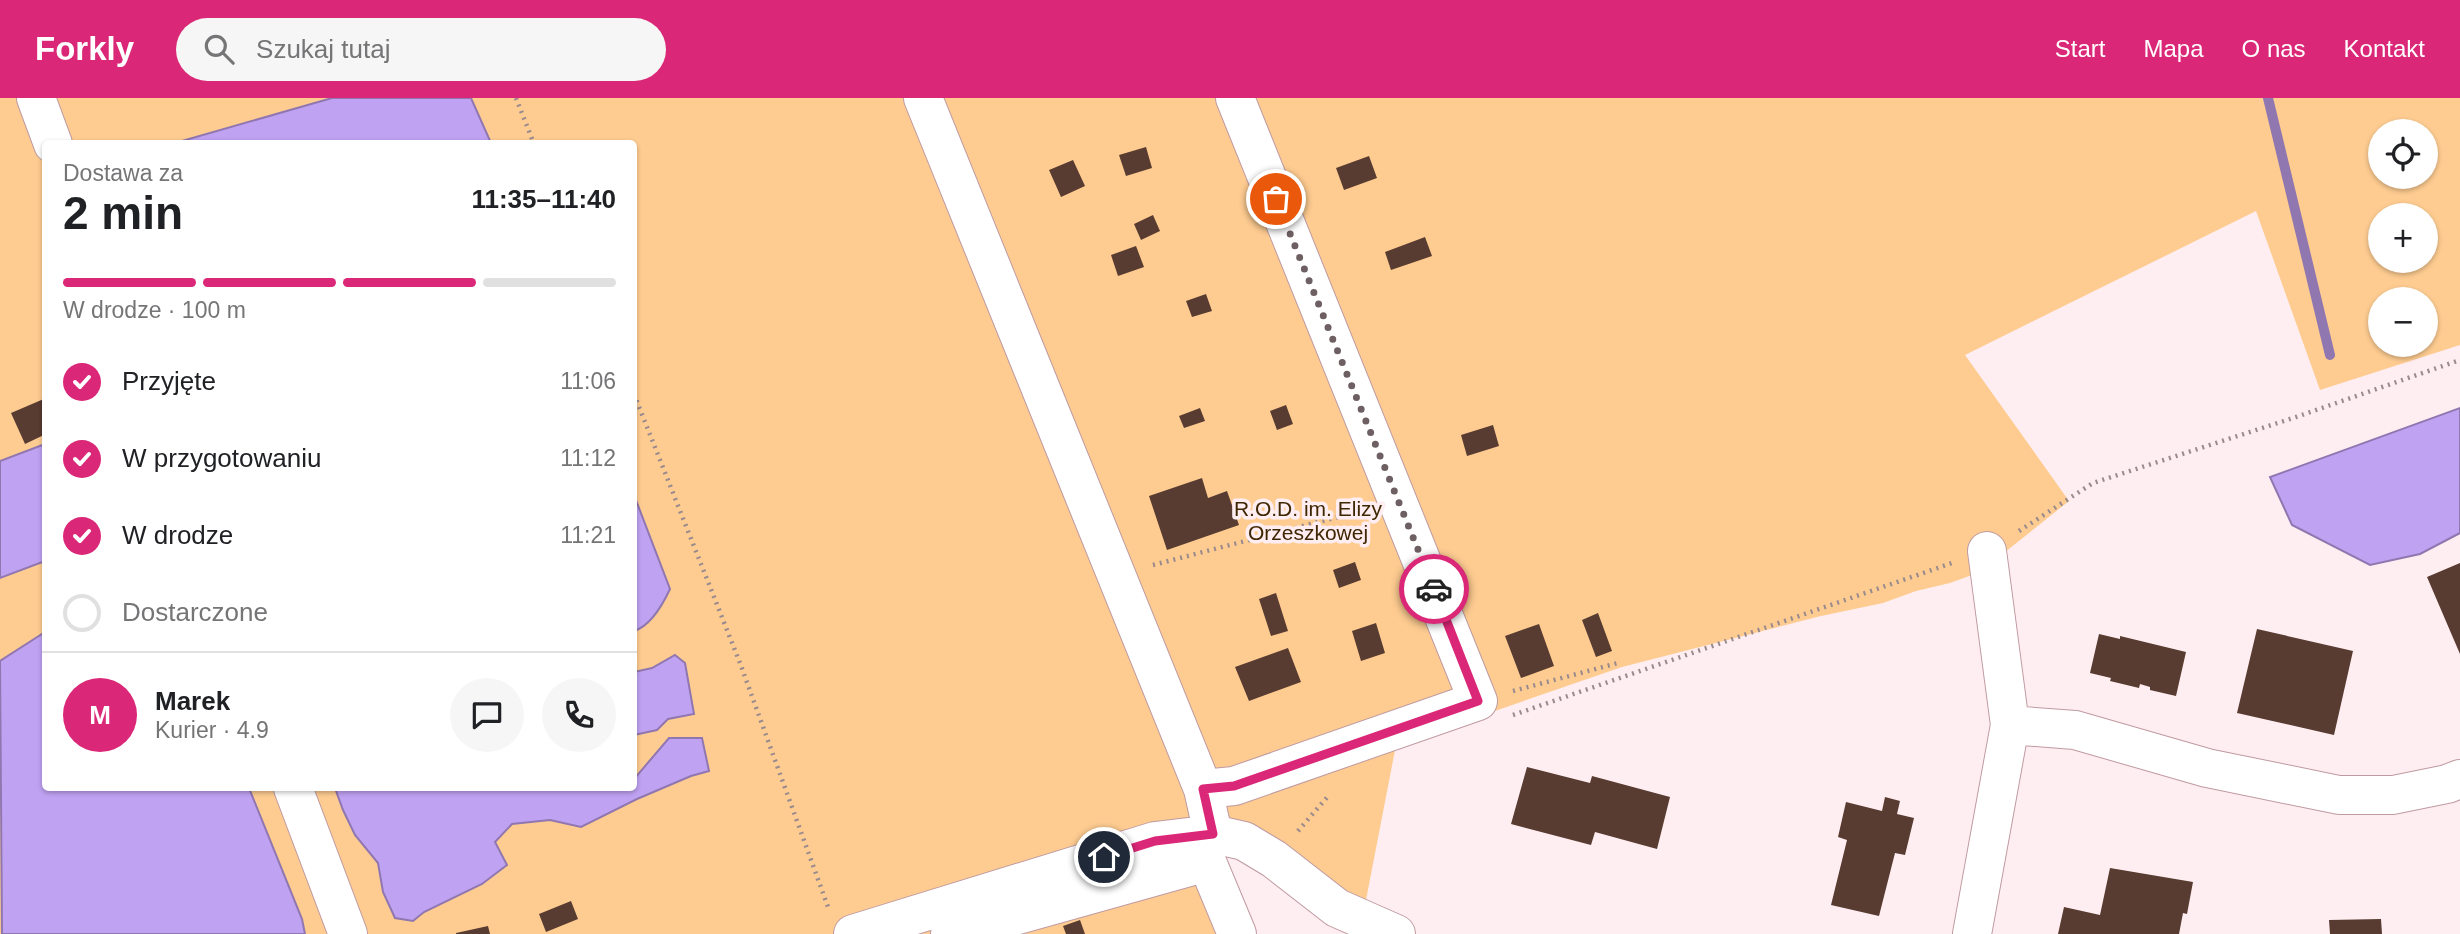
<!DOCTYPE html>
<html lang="pl">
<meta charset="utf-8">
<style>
body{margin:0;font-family:Arial,sans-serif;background:#f6f6f6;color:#202124;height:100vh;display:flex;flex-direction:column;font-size:26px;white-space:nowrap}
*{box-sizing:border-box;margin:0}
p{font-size:23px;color:#757577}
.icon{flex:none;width:38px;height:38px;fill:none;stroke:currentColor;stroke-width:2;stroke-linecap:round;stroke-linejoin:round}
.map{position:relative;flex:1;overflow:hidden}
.panel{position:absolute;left:42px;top:42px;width:595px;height:651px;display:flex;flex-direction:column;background:#fff;border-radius:7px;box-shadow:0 2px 5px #0004}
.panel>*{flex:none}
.buttons{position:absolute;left:2368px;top:21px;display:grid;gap:14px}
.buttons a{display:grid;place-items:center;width:70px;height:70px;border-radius:50%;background:#fff;box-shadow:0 2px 5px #0004;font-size:35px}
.pin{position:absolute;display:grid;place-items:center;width:60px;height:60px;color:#fff;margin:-30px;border:4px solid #fff;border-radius:50%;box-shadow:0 2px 7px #0007}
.courier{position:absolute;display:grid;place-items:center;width:70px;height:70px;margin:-35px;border:5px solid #db2777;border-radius:50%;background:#fff;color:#222;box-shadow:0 2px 9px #0007}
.headline em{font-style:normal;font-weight:800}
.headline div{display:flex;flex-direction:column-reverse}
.headline{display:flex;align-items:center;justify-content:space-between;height:119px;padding:0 21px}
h1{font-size:46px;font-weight:800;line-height:52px}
.bar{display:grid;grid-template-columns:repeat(4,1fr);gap:10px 7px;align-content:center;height:84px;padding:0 21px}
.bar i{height:9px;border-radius:5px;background:#e0e0e0}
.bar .selected{background:#db2777}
.bar p{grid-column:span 4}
.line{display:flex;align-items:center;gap:18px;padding:0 21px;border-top:2px solid #e0e0e0}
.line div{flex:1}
.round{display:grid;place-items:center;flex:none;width:74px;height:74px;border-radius:37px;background:#f6f6f6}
ol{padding:0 21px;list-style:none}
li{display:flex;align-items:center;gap:21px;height:77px}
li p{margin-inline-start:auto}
li .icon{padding:7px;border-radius:50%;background:#db2777;color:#fff;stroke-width:4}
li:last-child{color:#757577}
li i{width:38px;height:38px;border:4px solid #e0e0e0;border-radius:50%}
header{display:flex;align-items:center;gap:42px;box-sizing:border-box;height:98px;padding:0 35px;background:#db2777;color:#fff}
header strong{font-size:33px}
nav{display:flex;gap:38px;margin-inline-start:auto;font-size:24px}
.search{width:490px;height:63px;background:#f6f6f6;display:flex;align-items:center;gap:18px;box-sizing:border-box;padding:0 24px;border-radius:38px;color:#757577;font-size:26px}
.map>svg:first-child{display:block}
.green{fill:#fecc91;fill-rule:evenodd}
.water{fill:#c0a2f3;stroke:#9077b0;stroke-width:2}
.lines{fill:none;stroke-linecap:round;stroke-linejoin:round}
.stream{stroke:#9077b0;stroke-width:10}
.building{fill:#583b31}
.minor-casing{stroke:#bf9aa1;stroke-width:40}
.path{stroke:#998a8d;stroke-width:4.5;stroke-dasharray:2 5;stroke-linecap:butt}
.minor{stroke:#fff;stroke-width:38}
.done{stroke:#6d5f62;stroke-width:7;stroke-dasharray:0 12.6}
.route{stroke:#db2777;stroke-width:9}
.labels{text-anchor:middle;stroke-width:7;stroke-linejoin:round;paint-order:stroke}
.park-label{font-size:21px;fill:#3e2603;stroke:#ffeef1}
</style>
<header>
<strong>Forkly</strong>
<div class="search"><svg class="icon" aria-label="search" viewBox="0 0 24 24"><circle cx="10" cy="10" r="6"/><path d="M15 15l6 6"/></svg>Szukaj tutaj</div>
<nav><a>Start</a><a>Mapa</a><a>O nas</a><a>Kontakt</a></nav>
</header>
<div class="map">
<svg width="2460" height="836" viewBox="0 0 2460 836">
<rect width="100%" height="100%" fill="#ffeef1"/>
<path class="green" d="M0,0H2460V247L2320,292L2256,113L1965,257L2069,403L1980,474L1950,485L1916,493L1883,505L1821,518L1622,569L1396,647L1366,802L1213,751L1248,836H0ZM2380,33H2426V79H2380ZM46,46H634V690H46ZM2380,117H2426V163H2380ZM2380,201H2426V247H2380Z"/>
<path class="water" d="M332,0H471L491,45H175Z
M2460,310V435L2420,456L2370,467L2292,427L2270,379Z
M45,346V463L0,480V363Z
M634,397L670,491C663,506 650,528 634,533Z
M45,534L46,690H249L302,821L305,836H2L0,563Z
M675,557L685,565L694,616L668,621L657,632L634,637V574L652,570Z
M669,640H702L709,673L691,678L637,701L581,729L550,722L512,726L495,744L507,767L482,786L424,814L413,823L395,820L383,794L378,765L355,737L343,712L335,690H634V681Z"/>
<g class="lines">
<path class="stream" d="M2268,0L2330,257"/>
</g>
<path class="building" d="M1146,49L1152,70L1126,78L1119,57Z
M1369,58L1377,80L1344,92L1336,70Z
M1073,62L1085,88L1061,99L1049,72Z
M1153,117L1160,133L1141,142L1134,126Z
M1425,139L1432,158L1391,172L1385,154Z
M1136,148L1144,169L1118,178L1111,157Z
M1206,196L1212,213L1192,219L1186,203Z
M46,300V336L25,346L11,315Z
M1286,307L1293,326L1277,332L1270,313Z
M1200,310L1205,323L1184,330L1179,318Z
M1493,327L1499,348L1467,358L1461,337Z
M1202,380L1208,400L1227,393L1239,427L1167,452L1149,398Z
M1355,464L1361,482L1339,490L1333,472Z
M2460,465V556L2427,479Z
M1276,495L1288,533L1271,538L1259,501Z
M1598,515L1612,553L1596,559L1582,522Z
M1376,525L1385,555L1361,563L1352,533Z
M1539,526L1554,568L1521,580L1505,538Z
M2257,531L2353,553L2334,637L2237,615Z
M2099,536L2120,541V538L2186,554L2176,598L2150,592V589L2140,586L2139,590L2110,583L2111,580L2090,575Z
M1288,550L1301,584L1249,603L1235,569Z
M1527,669L1590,685L1592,678L1670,699L1657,751L1595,734L1591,747L1511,726Z
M1885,699L1900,703L1897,716L1914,720L1905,757L1895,755L1879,818L1831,807L1847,742L1838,739L1846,704L1882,713Z
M2110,770L2193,784L2187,816L2183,815L2179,836H2058L2064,809L2100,817Z
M571,803L578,821L546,834L539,816Z
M2381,821L2382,836H2330L2329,822Z
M1080,822L1085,836H1066L1063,828Z
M488,828L490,836H456V835Z"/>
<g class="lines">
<g class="minor-casing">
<path id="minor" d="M36,0L53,46
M923,0L1203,691L1213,736
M2010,627L2075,632L2207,670L2339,697H2393L2447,686L2460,681
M293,690L348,836
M1203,691L1234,688L1478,603L1235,0
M853,836L1155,743L1213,736L1244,743L1274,761L1337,810L1396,836
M950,836L1207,764L1237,836
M1972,836L2010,627L1987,453"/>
</g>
<path class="path" d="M516,0L534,46
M634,296L740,565L828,809
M2019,433L2093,385L2296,319L2460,262
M1153,467L1361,413
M1513,593L1618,565
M1513,617L1952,465
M1298,733L1329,697"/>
<use href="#minor" class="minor"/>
</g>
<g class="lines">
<path class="done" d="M1276,101L1434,491"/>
<path class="route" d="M1104,759L1155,743L1213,736L1203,691L1234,688L1478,603L1434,491"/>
</g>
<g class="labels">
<g class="park-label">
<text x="1308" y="418">R.O.D. im. Elizy<tspan x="1308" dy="24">Orzeszkowej</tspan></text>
</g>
</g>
</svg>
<div class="buttons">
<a><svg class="icon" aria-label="locate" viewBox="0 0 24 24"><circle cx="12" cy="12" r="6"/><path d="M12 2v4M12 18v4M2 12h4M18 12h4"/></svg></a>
<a>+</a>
<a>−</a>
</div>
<div class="pin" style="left:1276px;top:101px;background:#ea580c"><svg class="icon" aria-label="bag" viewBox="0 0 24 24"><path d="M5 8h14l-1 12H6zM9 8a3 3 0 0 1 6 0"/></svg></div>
<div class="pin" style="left:1104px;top:759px;background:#1f2937"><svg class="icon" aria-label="home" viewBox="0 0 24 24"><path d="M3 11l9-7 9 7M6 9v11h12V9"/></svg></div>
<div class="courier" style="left:1434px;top:491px"><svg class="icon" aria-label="car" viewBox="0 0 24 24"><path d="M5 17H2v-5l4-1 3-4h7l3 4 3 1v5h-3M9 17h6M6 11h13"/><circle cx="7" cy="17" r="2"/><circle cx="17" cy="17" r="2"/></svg></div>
<section class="panel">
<div class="headline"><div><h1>2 min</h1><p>Dostawa za</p></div><em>11:35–11:40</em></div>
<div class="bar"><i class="selected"></i><i class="selected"></i><i class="selected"></i><i></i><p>W drodze · 100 m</p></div>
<ol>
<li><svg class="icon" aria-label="check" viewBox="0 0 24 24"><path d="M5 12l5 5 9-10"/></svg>Przyjęte<p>11:06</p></li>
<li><svg class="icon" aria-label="check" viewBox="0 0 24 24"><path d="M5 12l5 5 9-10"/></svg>W przygotowaniu<p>11:12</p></li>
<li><svg class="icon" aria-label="check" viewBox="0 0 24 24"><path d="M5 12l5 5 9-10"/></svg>W drodze<p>11:21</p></li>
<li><i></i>Dostarczone</li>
</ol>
<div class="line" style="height:126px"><b class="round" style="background:#db2777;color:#fff">M</b><div><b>Marek</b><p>Kurier · 4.9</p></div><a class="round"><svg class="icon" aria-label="chat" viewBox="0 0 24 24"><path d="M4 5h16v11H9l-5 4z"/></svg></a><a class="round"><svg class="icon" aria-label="phone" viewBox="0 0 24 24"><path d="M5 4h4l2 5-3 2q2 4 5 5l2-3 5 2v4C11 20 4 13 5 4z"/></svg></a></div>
</section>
</div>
